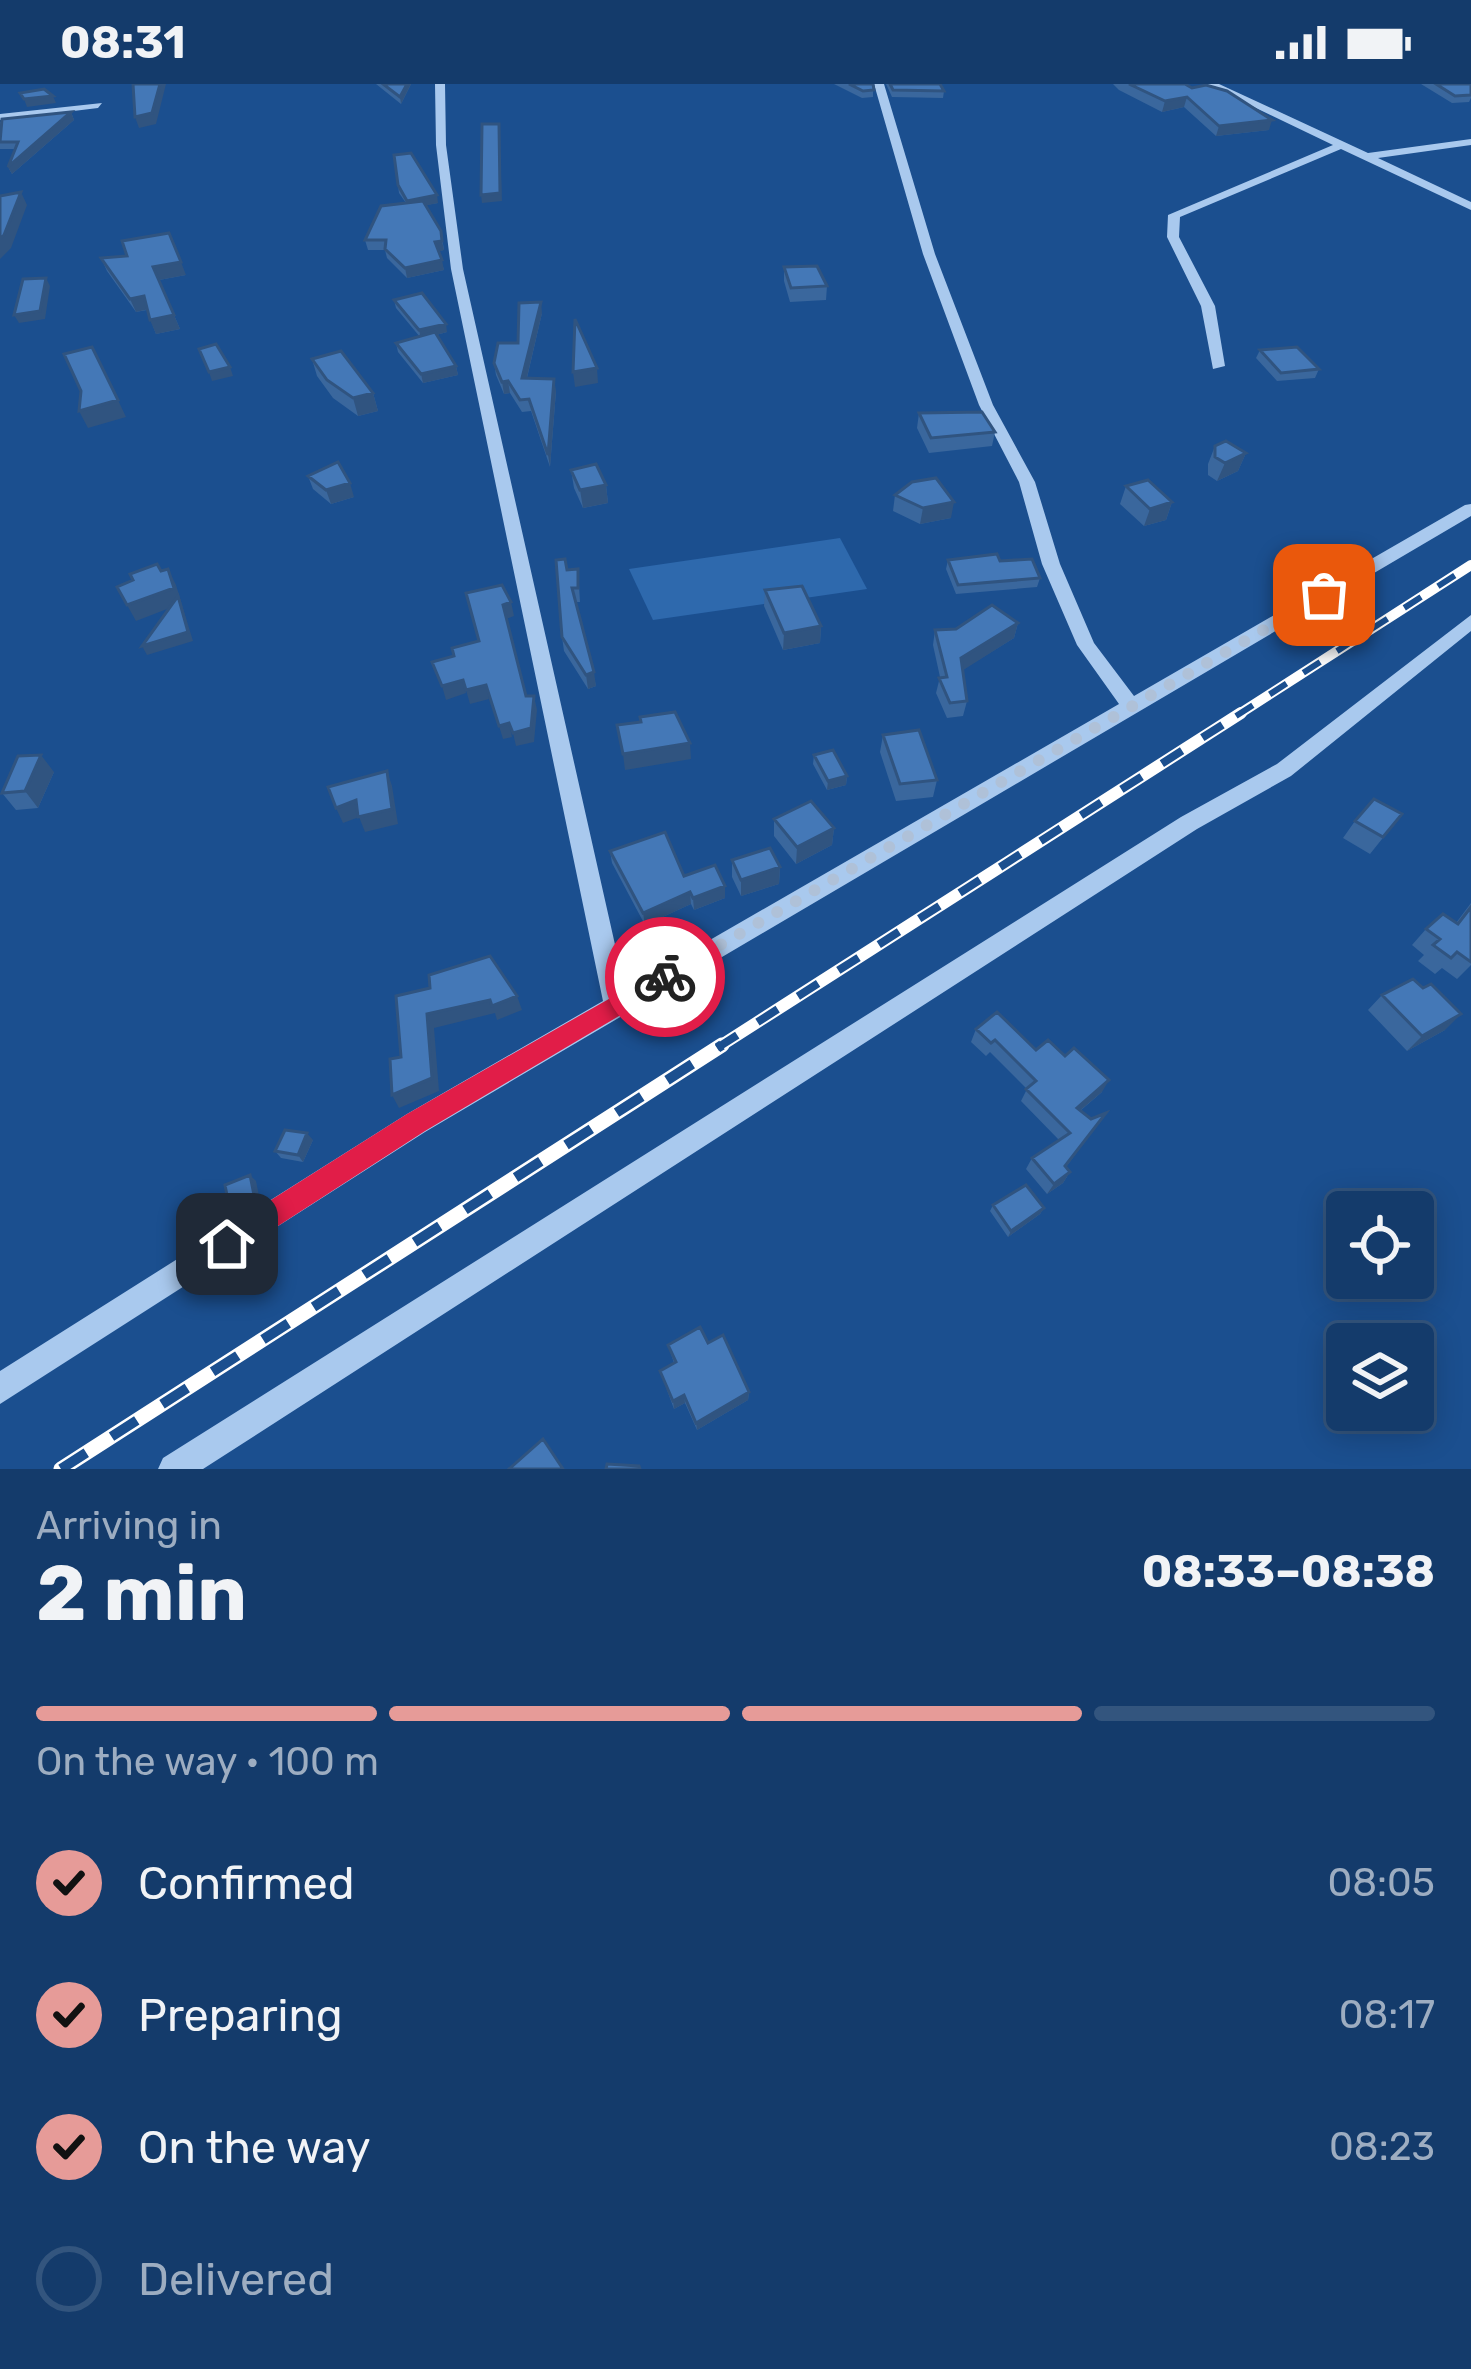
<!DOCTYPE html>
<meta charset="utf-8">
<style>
body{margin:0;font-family:Rubik,sans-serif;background:#214673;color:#f1f3f6;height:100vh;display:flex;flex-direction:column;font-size:45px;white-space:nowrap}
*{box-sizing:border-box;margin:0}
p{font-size:39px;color:#9dadc1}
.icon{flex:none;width:66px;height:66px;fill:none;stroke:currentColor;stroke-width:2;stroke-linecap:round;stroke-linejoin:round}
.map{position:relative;height:1385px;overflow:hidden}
.side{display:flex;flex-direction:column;background:#143b6b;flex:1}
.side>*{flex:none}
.buttons{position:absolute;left:1326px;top:1107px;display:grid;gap:24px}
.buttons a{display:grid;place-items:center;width:108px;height:108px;border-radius:12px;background:#143b6b;box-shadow:0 6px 30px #0003,0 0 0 3px #33557e;font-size:60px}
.pin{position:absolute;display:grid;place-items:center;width:102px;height:102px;color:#fff;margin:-51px;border-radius:24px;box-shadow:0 6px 18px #0006}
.courier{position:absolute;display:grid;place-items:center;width:120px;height:120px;margin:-60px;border:9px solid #e11d48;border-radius:50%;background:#fff;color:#222;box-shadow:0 3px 15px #0007}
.overview em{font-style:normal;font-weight:700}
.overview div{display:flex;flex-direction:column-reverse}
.overview{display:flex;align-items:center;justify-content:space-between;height:204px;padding:0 36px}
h1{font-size:78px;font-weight:700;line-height:90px}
.bar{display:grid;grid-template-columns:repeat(4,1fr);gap:18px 12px;align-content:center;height:144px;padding:0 36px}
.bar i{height:15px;border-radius:9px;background:#33557e}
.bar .active{background:#e69b98}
.bar p{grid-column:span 4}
ol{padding:0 36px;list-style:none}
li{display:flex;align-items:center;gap:36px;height:132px}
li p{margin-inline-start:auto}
li .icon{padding:12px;border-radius:50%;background:#e69b98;color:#111;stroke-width:4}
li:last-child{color:#9dadc1}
li i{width:66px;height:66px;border:6px solid #33557e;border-radius:50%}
.status{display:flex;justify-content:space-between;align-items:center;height:84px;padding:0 60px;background:#143b6b;direction:ltr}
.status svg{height:33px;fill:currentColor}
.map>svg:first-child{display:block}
.green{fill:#2e69ad}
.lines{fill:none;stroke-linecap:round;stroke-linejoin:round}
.minor{fill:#a9c9ee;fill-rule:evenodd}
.rail-far2-casing{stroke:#fff;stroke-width:10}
.rail-far1-casing{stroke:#fff;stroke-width:12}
.rail-casing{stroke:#fff;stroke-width:15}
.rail-far2{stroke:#1b4f8f;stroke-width:6;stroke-dasharray:20;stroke-linecap:butt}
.rail-far1{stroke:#1b4f8f;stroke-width:8;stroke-dasharray:24;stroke-linecap:butt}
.rail{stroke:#1b4f8f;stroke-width:10;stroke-dasharray:30;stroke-linecap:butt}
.wall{fill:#3a679d}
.shaded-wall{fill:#305480}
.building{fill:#4478b7;stroke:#305480;stroke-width:3}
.route{fill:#e11d48}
.done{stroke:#afc1d8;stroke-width:12;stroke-dasharray:0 21.6}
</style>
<div class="status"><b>08:31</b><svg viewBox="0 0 49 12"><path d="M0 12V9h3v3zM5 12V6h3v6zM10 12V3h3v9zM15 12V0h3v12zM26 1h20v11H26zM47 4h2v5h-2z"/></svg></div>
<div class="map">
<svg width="1471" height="1385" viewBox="0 0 1471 1385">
<rect width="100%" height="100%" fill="#1b4f8f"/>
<path class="green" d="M840,454L867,505L653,536L629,485Z"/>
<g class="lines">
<path class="minor" d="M435,0H445L446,61L463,185L625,905L1119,620L1077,561L1042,480L1019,398L979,321L923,170L874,0H884L935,170L993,321L1035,398L1060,480L1094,559L1134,612L1465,421L1471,420V432L425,1048L0,1320V1287L407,1030L603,917L451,185L436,61Z
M1206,0H1219L1368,69L1471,55V61L1378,74L1471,118V126L1341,65L1180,133L1179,153L1215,222L1225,282L1213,285L1201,222L1167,153L1168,131L1333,61Z
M102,19L98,24L0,36V30Z
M1471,531V547L1291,692L1197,745L203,1385H158L163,1374L1181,733L1277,680Z"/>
<g class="rail-far2-casing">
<path id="rail-far2" d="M1236,632L1471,481"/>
</g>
<g class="rail-far1-casing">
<path id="rail-far1" d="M717,964L1241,629"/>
</g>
<g class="rail-casing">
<path id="rail" d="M61,1385L722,961"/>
</g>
<use href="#rail-far2" class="rail-far2"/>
<use href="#rail-far1" class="rail-far1"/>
<use href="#rail" class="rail"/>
</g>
<path class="wall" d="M376,0H411L401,20Z
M834,0H873V13L862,14Z
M886,0H940L944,7L943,14L892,13Z
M1113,0H1185L1269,46L1216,52L1184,23L1162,28L1119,6Z
M1421,0H1471V14L1469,18L1452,19Z
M71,28L74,36L12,90L8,83L15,65H0V38Z
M394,71L438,119L426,121L441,147L444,166L438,167L444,186L407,194L387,174L385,166H368L365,156L406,119L399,109Z
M101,174L186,191L159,196L180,245L156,250L147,226L136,228L107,187Z
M784,183L827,202L826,216L790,218L784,197Z
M394,216L447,248L436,251L456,282L458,291L423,299L398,268L396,259L420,253L396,224Z
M542,229L527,294L556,307L550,383L531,327L522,328L510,309L504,310L496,291L494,279L518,259Z
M1260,266L1319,285L1315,294L1277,297L1256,274Z
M312,275L373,309L378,327L358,332L333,314L317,292Z
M919,329L995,348L992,362L929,369L917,344Z
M1215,362L1246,369L1238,387L1217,397L1208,391V380Z
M571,386L606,401L608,419L583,424L574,404Z
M308,392L354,413L331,420L313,405Z
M1126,402L1172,418L1166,436L1144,442L1120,420Z
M895,411L951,434L920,440L893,427Z
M948,476L1000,477L1040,494L1037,503L956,510L946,485Z
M578,485L580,518H576L596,602L588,605L564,567L562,553Z
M765,506L821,542L820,559L783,566L764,522Z
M1018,539L1014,554L962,586L967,617L963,632L947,634L936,609L940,593L933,561L935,546Z
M883,651L937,696L933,713L896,717L880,668Z
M814,671L847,692L846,701L827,706L813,680Z
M54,688L38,724L16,726L2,709Z
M1402,730L1370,770L1343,754L1355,737Z
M774,735L834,744L832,761L796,780L774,752Z
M610,767L684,792L725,802V814L694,826L691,820L645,841L612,779Z
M732,776L780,783L779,800L741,812L732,793Z
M1471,819V881L1457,895L1442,884L1435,890L1418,877L1424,871L1412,861L1426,845L1456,839Z
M1382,911L1445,946L1407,967L1368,926Z
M976,945L1036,966L1102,1008L1080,1027L1091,1035L1106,1029L1066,1083L1070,1088L1063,1099L1047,1110L1026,1085L1032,1074L1059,1056L1021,1017L1027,1005L990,968L986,972L971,958Z
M313,1056L303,1078L281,1074L275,1067Z
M993,1121L1044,1124L1040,1130L1008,1153L990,1127Z
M708,1259L749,1308L748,1316L697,1346L685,1319L674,1325L660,1287L674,1279L668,1261Z"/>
<path class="shaded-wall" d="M160,0H166L156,40L139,44L135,33Z
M407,0H411L401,20L400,13Z
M53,12L56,19L27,23L24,15Z
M1187,13L1184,23L1162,28L1165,17Z
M71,28L74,36L12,90L8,83Z
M1272,36L1269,46L1216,52L1219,42Z
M499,40L502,117L482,119L481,111Z
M21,108L27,121L11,164L0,175V155Z
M437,111L438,119L409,125L407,117Z
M442,157L444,166L437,168L435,158Z
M442,176L444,186L407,194L405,184Z
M181,178L186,191L159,196L153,183Z
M46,194L50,202L45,235L19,239L14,231Z
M144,212L149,225L136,228L130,215Z
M541,218L542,229L524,306L522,294Z
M174,231L180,245L156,250L150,236Z
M446,240L447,248L421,255L419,246Z
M456,282L458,291L423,299L421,290Z
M230,283L233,292L212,297L209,288Z
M597,284L598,299L575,303L573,288Z
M554,295L556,307L550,383L548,371Z
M508,297L510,309L504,310L502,298Z
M373,309L378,327L358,332L353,314Z
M118,316L126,333L88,344L79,327Z
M1246,369L1238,387L1217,397L1225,379Z
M350,399L354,413L331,420L326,406Z
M606,401L608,419L583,424L580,406Z
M954,418L951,434L920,440L923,424Z
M1172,418L1166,436L1144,442L1150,425Z
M168,485L176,501L193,557L147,571L142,562L180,520L136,537L127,521Z
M511,518L514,532L506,535L503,521Z
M1018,539L1014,554L957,590L961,574Z
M821,542L820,559L783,566L784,549Z
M594,588L596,602L588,605L586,591Z
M463,596L466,609L446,616L442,602Z
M486,601L489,615L470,620L466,606Z
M534,612L537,626L534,658L516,662L513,649Z
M509,639L512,653L503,655L499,642Z
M690,659L691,675L625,686L623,670Z
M41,671L54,688L38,724L25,707Z
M387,687L392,702L398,740L365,748L359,733L343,739L336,724L356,716Z
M847,692L846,701L827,706L828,697Z
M834,744L832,761L796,780L797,763Z
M780,783L779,800L741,812V796Z
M725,802V814L694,826L693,814Z
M690,808L691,820L645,841L643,829Z
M517,912L522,926L497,936L495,929L434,944L439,1007L399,1024L392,1011L427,930L490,916Z
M1461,930L1445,946L1407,967L1422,952Z
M1109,996L1102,1008L1070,1035L1077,1024Z
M307,1049L313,1056L303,1078L298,1071Z
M1070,1088L1063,1099L1047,1110L1054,1100Z
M250,1091L256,1097L260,1117L236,1133L230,1127Z
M1044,1124L1040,1130L1008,1153L1011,1147Z
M749,1308L748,1316L697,1346L696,1339Z
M684,1311L685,1319L674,1325L673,1317Z"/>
<path class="building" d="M133,0H160L152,29L135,33Z
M383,0H407L400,13Z
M849,0H873L874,6L863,7Z
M890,0H940L944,7L893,6Z
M1129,0H1185L1192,4L1206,1L1227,7L1272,36L1219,42L1187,13L1165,17Z
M1436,0H1471V11L1455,12Z
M44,5L53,12L24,15L20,9Z
M71,28L8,83L18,58H0L2,35Z
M482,40H499L500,109L481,111Z
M411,69L437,111L407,117L398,101L394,71Z
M21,108L4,151L0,155V112Z
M423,117L441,147L442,157L435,158L442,176L405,184L385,165L386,156H365L381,122Z
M169,149L181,178L153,183L174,231L150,236L144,212L130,215L101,174L127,172L122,157Z
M817,182L827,202L791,204L784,183Z
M46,194L40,227L14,231L23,195Z
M422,209L446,240L419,246L394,216Z
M541,218L522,294L554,295L548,371L529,315L520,316L508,297L502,298L494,279L498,259H518L519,219Z
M575,235L597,284L573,288Z
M435,248L456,282L421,290L396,259Z
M216,260L230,283L209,288L199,265Z
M92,263L118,316L79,327L81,307L64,270Z
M1297,263L1319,285L1281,289L1260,266Z
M341,267L373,309L353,314L327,296L312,275Z
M982,328L995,348L931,354L919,329Z
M1226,357L1246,369L1225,379L1215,373V362Z
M338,378L350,399L326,406L308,392Z
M596,380L606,401L580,406L571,386Z
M936,394L954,418L923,424L895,411L912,398Z
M1148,396L1172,418L1150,425L1126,402Z
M997,470L1000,477L1032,475L1040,494L958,501L948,476Z
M565,475L567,486L578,485V504H572L594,588L586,591L562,553L556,476Z
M157,480L161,487L168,485L174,504L127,521L117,503L133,496L130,490Z
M502,501L511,518L503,521L526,612H534L531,644L513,649L509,639L499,642L486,601L466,606L463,596L442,602L432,578L454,572L452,564L479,557L466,509Z
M802,502L821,542L784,549L765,506Z
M178,512L188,548L142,562Z
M992,521L1018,539L961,574L967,617L950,619L939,594L947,593L935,546L956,545Z
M675,628L690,659L623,670L617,641L641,638L640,633Z
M919,646L937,696L900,700L883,651Z
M833,666L847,692L828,697L814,671Z
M41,671L25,707L2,709L18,672Z
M387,687L392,725L358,733L356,716L336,724L328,703Z
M1374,715L1402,730L1383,753L1355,737Z
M811,717L834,744L797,763L774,735Z
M665,748L684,792L715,781L725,802L693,814L690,808L643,829L610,767Z
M770,764L780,783L741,796L732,776Z
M1471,823V878L1457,868L1451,874L1433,861L1440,855L1426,845L1443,830L1458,840Z
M490,872L517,912L492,922L490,916L427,930L432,994L392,1011L390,975L401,973L396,912L430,904L429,891Z
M1413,895L1423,904L1431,900L1461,930L1422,952L1382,911Z
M997,928L1036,966L1048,956L1065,972L1074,964L1109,996L1077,1024L1091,1035L1106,1029L1065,1082L1070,1088L1054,1100L1032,1074L1070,1049L1026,1005L1036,997L995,956L991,959L976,945Z
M285,1046L307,1049L298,1071L275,1067Z
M250,1091L254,1111L230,1127L225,1101Z
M1026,1101L1044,1124L1011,1147L993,1121Z
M700,1243L708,1259L723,1251L749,1308L696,1339L684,1311L673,1317L660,1287L676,1278L668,1261Z
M543,1355L563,1385H509Z
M607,1380L639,1382L640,1385H606Z"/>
<path class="route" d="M665,883L673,886V900L425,1047L236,1169H217V1150L407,1030Z"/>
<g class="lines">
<path class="done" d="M665,893L1324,511"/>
</g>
</svg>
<div class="buttons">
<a><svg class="icon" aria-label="locate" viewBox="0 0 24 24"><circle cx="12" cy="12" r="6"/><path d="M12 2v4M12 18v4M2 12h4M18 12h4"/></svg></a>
<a><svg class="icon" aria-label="layers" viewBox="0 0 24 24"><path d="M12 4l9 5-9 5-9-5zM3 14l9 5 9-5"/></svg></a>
</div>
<div class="pin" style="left:1324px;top:511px;background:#ea580c"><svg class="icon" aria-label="bag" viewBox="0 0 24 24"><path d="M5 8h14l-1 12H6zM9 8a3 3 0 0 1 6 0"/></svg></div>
<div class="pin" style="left:227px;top:1160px;background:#1f2937"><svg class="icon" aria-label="home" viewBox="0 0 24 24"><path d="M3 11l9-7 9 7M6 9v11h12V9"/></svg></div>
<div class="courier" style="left:665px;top:893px"><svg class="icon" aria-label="bike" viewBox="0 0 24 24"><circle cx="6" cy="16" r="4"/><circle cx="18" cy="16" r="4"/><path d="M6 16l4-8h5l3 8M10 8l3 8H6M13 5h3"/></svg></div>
</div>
<section class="side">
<div class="overview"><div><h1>2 min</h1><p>Arriving in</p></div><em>08:33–08:38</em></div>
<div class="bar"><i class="active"></i><i class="active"></i><i class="active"></i><i></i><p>On the way · 100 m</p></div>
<ol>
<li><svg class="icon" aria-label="check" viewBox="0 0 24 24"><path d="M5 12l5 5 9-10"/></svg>Confirmed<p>08:05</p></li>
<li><svg class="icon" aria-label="check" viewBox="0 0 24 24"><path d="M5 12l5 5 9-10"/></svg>Preparing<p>08:17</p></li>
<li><svg class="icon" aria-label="check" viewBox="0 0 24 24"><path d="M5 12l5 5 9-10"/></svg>On the way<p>08:23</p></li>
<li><i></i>Delivered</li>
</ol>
</section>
